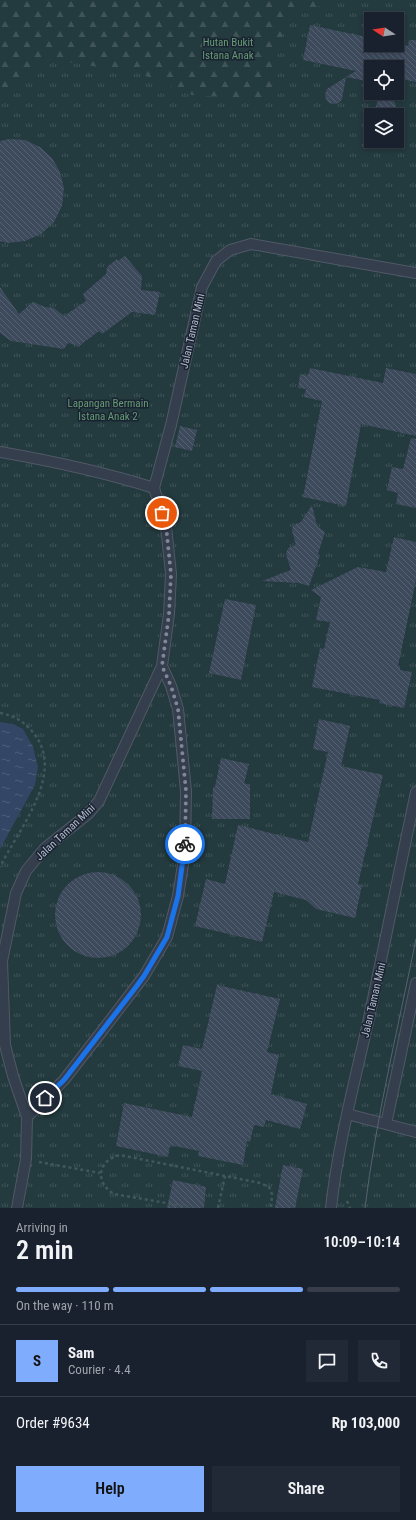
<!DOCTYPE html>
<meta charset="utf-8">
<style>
body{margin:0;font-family:"Roboto Condensed",sans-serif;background:#222936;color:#f1f3f6;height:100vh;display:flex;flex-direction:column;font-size:15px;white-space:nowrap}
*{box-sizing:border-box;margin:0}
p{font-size:13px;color:#9fa3aa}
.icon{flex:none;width:22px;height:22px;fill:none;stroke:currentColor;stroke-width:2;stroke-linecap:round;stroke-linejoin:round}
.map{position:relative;height:1208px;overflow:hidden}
.sheet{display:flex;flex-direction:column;background:#19212e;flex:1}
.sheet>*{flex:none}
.needle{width:26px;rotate:282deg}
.tools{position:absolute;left:364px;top:12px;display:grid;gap:8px}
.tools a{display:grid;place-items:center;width:40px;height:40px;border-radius:0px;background:#19212e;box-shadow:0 2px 6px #0003,0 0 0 1px #373e4a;font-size:20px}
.pin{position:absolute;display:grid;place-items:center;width:34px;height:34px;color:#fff;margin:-17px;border:2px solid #fff;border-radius:50%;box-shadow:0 1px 4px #0007}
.courier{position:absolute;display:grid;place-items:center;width:40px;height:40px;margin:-20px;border:3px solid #1a73e8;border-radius:50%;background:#fff;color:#222;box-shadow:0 1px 5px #0007}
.head em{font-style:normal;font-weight:600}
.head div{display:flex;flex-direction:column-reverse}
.head{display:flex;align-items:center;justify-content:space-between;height:68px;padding:0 16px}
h1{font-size:26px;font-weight:600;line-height:30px}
.bar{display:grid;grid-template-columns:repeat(4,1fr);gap:6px 4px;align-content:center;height:48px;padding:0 16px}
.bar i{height:5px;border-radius:3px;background:#373e4a}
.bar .active{background:#80acfe}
.bar p{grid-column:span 4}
.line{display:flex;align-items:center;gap:10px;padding:0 16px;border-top:1px solid #373e4a}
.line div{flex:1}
.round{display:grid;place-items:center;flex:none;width:42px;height:42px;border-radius:0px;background:#222936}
.action{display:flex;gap:8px;margin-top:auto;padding:8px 16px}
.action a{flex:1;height:46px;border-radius:0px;background:#80acfe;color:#111;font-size:16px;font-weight:600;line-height:46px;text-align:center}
.action a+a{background:#222936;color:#f1f3f6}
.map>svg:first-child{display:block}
.grass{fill:url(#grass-tufts);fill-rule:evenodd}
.forest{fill:url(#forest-firs)}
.water{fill:url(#water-ripples)}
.building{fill:url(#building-back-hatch)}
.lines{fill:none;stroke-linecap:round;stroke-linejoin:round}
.service-casing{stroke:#505967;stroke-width:12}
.path{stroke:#41575b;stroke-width:2.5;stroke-dasharray:3 3;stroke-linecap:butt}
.service{stroke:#353e4d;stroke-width:10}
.tram{stroke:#576274;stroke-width:1}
.done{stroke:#7e8897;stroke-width:4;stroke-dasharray:0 7.2}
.route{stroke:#1a73e8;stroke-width:5}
.labels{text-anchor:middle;stroke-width:3;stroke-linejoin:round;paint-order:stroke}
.park-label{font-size:11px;fill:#669b74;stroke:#1a2331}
.street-label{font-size:11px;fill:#b0b9c8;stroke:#1a2331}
</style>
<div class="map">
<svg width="416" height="1208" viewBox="0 0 416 1208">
<defs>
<pattern id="grass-tufts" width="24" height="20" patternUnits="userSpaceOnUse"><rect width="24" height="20" fill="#233a3e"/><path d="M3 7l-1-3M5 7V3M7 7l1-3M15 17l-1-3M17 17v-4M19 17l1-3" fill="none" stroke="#405458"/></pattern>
<pattern id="forest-firs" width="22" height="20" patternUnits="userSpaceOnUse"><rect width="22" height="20" fill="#233a3e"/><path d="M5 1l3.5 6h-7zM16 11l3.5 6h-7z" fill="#405458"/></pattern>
<pattern id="water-ripples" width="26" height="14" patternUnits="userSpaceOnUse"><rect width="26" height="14" fill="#344665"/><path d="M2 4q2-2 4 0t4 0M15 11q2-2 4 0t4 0" fill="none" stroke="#4f5f7a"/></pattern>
<pattern id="building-back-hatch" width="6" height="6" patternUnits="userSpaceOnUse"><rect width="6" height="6" fill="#3d4a5c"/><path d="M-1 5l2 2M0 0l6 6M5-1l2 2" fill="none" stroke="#566272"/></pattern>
</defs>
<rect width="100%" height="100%" fill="#212c3d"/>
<path class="grass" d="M0,0H416V1208H0ZM371,19H397V45H371ZM371,67H397V93H371ZM371,115H397V141H371Z"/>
<path class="forest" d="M0,0H330L329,6L290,8L274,66L270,100L192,95L141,74L49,59L31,68L7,90L0,85Z"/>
<path class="water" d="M0,722L13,724L23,729L33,747L38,767L35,785L0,849Z"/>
<path class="building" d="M310,25L371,38V45H397V44L408,46L409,40H416V82L401,79L404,67H371V82L346,77L356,71L303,60Z
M346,77L342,99L339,103L334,104L329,103L326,99L325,94L327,89Z
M379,97H392L396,105L395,115H377L376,106Z
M9,139L25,140L40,147L52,158L60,172L64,188L62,206L54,222L41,234L25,241L7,243L0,241V141Z
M125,256L142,276L141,290L160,292L155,315L132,312L102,334L99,331L79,346L68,343L64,349L11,341L0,333V287L19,314L33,302L45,307L54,308L64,316L86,301L83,294L106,274L107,267L117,259L118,261Z
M310,368L383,383L386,368L416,374V436L361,424L346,506L303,497L322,401L304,397L306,389L298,388L300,374L308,376Z
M180,426L197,430L192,451L175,447Z
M411,438L416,439V508L396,504L398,493L387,490L392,467L403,469Z
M312,505L317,526L325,532L318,554L320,555L309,586L299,583L262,581L291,570L286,554L288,548L296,545L292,531L293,525L301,522Z
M394,537L416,542V580L398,666H400V670L412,672L404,708L379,703L380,700L312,687L320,648L324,649L330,622L316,620L321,597L311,590L358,567L386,572Z
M225,599L256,605L241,680L209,673Z
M319,719L350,726L341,766L383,775L358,884L362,885L355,918L316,909L306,900L274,892L262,942L195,926L206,879L225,884L238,825L308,842L328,752L313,749Z
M221,758L249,764L244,784H250V819H212L213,787H215Z
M55 915a43 43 0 1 1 86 0a43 43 0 1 1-86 0Z
M217,985L280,999L267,1052L279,1055L271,1094L307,1104L300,1129L266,1120L264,1127L254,1125L250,1142L247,1141L243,1165L198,1156L199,1151L170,1145L168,1157L116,1146L124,1103L192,1117L202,1071L178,1066L183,1045L202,1049Z
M283,1165L303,1169L295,1208H275Z
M173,1180L206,1187L204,1208H167Z"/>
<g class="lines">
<g class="service-casing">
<path id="service" d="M0,452C52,461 103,472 154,488L166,526L171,574L169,614L162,666L99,801L88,814L45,848L26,871L16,893L2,961L5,1045L13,1076L27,1117L26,1159L17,1208
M154,488L171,425L202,287L216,261L230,250L251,244L416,273
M347,1114L416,1132
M27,1117L64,1080L102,1031L144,976L167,937L178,896L185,852L186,791L178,709L171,686L162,666
M386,1124L416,983
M331,1208C338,1144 355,1080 369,1018C385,942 400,867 416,792"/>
</g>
<path class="path" d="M0,713C16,716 26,723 35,735C65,775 18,830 0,867
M39,1162L100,1173
M347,1201L350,1208
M195,1208L114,1194C94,1182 98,1160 120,1155L260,1183L269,1187L272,1194L271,1208
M218,1208L225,1176"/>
<use href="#service" class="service"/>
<path class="tram" d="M365,1208C376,1118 398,1028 416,939"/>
</g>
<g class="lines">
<path class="done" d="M162,513L166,526L171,574L169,614L162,666L171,686L178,709L186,791L185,844"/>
<path class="route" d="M45,1098L64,1080L136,987L144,976L167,937L178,896L185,844"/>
</g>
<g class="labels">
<g class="park-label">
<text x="228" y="46">Hutan Bukit<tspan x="228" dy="13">Istana Anak</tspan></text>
<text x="108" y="407">Lapangan Bermain<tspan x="108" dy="13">Istana Anak 2</tspan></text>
</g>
<g class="street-label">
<text transform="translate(192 331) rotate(-77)" y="4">Jalan Taman Mini</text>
<text transform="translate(65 832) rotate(-43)" y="4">Jalan Taman Mini</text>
<text transform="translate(373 1000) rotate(-77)" y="4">Jalan Taman Mini</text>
</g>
</g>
</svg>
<div class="tools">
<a><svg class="needle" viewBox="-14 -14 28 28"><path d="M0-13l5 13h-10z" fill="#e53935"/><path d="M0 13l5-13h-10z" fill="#9fa3aa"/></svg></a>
<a><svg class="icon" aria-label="locate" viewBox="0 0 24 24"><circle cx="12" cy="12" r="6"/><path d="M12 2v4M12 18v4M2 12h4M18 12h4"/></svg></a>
<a><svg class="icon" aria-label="layers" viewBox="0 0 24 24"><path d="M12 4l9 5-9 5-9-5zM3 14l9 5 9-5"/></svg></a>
</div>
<div class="pin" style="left:162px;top:513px;background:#ea580c"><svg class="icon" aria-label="bag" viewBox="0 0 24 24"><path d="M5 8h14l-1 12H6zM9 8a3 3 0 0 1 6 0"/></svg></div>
<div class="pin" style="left:45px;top:1098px;background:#1f2937"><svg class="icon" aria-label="home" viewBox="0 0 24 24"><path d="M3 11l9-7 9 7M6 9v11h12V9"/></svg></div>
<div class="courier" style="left:185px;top:844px"><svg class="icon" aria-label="bike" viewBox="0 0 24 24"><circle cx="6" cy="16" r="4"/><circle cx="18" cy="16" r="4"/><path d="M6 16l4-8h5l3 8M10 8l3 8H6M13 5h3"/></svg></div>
</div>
<section class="sheet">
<div class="head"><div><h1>2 min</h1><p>Arriving in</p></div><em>10:09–10:14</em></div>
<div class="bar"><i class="active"></i><i class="active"></i><i class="active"></i><i></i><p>On the way · 110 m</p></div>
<div class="line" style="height:72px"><b class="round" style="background:#80acfe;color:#111">S</b><div><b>Sam</b><p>Courier · 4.4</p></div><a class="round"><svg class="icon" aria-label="chat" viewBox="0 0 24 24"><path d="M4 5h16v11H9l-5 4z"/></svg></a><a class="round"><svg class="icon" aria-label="phone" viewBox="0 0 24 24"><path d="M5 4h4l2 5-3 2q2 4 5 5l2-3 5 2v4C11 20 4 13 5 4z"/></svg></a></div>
<div class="line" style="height:52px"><div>Order #9634</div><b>Rp 103,000</b></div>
<div class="action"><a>Help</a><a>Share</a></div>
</section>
